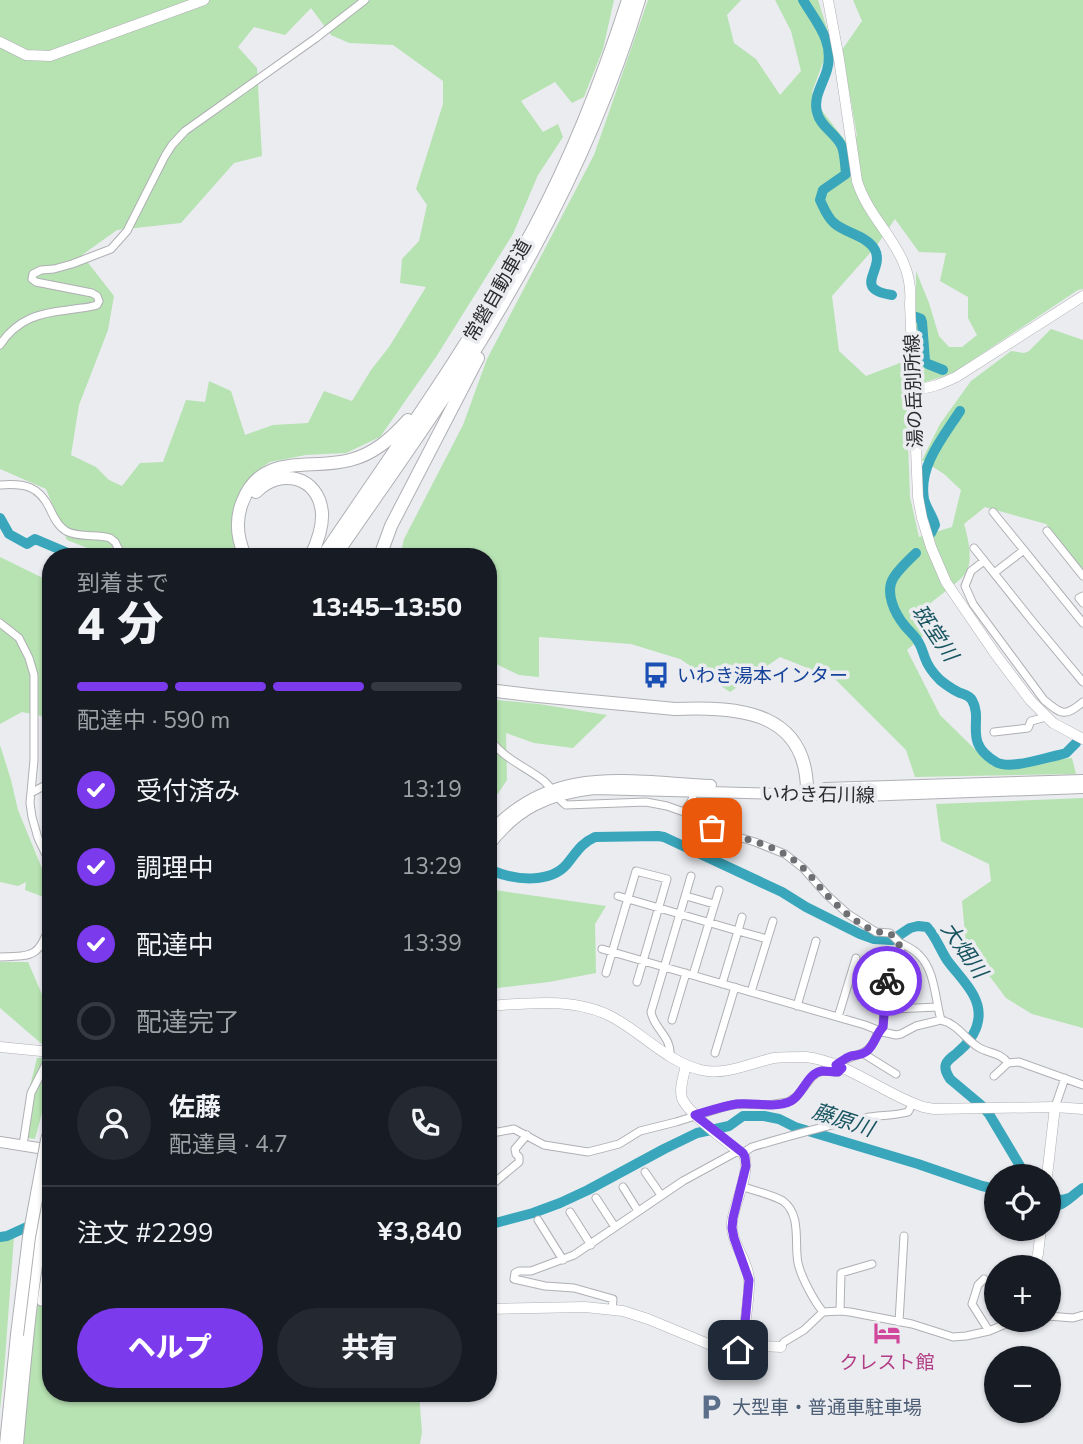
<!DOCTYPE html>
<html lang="ja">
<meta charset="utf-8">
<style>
body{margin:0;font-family:"Nunito Sans","Noto Sans JP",sans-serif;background:#242831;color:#f1f3f6;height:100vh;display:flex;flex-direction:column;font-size:26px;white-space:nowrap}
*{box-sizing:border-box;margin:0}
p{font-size:23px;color:#9ea1a6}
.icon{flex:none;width:38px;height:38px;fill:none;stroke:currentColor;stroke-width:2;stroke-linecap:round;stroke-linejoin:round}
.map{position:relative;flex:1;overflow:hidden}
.panel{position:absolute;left:42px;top:548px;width:455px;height:854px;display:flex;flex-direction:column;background:#171b24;border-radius:28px;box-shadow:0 2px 5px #0004}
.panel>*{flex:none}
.buttons{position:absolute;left:984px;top:1164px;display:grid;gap:14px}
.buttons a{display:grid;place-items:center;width:77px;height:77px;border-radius:50%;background:#171b24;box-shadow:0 2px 5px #0004;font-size:35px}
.pin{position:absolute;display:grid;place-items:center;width:60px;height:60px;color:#fff;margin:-30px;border-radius:14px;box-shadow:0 4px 10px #0006}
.courier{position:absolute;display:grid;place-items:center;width:70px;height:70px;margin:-35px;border:5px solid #7c3aed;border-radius:50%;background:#fff;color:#222;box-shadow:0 2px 9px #0007}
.head em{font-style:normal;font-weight:800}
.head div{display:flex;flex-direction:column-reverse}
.head{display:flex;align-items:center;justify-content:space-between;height:119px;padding:0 35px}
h1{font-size:46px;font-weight:800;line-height:52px}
.bar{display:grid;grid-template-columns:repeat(4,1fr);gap:10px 7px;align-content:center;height:84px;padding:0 35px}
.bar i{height:9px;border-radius:5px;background:#363941}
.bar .selected{background:#7c3aed}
.bar p{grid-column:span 4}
.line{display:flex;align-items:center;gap:18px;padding:0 35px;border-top:2px solid #363941}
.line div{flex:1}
.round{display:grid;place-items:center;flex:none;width:74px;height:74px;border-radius:37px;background:#242831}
ol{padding:0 35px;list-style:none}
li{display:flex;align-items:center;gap:21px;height:77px}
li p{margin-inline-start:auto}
li .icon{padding:7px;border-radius:50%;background:#7c3aed;color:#fff;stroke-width:4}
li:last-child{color:#9ea1a6}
li i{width:38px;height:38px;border:4px solid #363941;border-radius:50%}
.primary-button{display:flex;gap:14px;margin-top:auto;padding:14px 35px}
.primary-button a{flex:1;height:80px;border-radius:42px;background:#7c3aed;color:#fff;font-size:28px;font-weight:800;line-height:80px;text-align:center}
.primary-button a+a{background:#242831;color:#f1f3f6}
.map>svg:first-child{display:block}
.green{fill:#b7e2b2;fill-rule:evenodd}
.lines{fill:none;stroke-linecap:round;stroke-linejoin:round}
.river{stroke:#39a6bb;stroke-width:10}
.street-casing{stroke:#afb0b4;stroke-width:9}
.secondary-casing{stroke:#afb0b4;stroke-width:11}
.primary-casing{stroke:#afb0b4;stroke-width:12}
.highway-casing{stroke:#afb0b4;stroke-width:14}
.street{stroke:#fff;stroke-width:7}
.secondary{stroke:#fff;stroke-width:10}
.primary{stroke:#fff;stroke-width:10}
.highway{stroke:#fff;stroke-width:12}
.highway-bridge-casing{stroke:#afb0b4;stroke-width:14;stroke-linecap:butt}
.highway-bridge{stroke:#fff;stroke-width:12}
.done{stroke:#6e6f72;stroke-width:7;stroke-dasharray:0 12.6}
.route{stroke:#7c3aed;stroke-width:9}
.labels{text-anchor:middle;stroke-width:7;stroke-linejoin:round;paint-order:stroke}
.street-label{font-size:19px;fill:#2b2c2e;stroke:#eaecf0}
.transit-label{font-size:19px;fill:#164399;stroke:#eaecf0;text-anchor:start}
.hotel-label{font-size:19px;fill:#b23c85;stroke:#eaecf0}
.service-label{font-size:19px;fill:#4e5e75;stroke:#eaecf0;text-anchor:start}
.water-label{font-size:21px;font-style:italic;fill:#185460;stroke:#eaecf0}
</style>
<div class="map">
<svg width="1083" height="1444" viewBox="0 0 1083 1444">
<rect width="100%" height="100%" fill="#eaecf0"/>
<path class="green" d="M0,0H614L603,49L584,97L572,103L555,82L521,101L543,132L558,124L563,137L538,175L513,234L436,357L380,437L346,453L306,455L270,462L258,470L242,487L238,496L233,528L241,556H108L67,540L46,489L0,469ZM311,8L331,35L349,43L393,45L443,81V104L416,189L427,205L419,241L402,259L400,283L426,287L389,347L371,370L352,401L324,391L308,423L273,425L245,435L231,391L209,381L205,402L186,400L163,462L140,463L122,486L109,480L96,467L71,455L79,405L108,330L114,296L82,255L117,230L181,223L234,163L262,156L257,68L238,47L254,27L285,35Z
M648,0H741L727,15L734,43L756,59L780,95L801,71L791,31L775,0H818L831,41L812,92L823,112L847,143L857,136L842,50L862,21L853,0H1083V289L1078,290L953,373L923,383L916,327V271L929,303L939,336L949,347H962L977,335L968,318V297L940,281L946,253L919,252L895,219L877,245L832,296L839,351L866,376L905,361L910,497L919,537L952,527L961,490L944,474L922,460L940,424L971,381L1011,351L1024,353L1029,351L1051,329L1083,340V570L1046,524L985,507L964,524C968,537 974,562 965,574C958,583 936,598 926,607L930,630L907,650L940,715L992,766L1072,758L1076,774L915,777L906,750L835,679L780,657L730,692L680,659L631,644L539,637V677L519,675L488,660V556H400L404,539L463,425L487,359L594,155Z
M0,557L51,582V718L22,712L0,724Z
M488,699L539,704L607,715L573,748L534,743L506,733L507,780L493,801H488Z
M0,745L11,780L18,810L50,888L49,899L25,890L26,882L18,886L0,882Z
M1083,798V1028L1032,1014L1006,998L966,945L962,901L991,881L989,864L941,841L936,804Z
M488,889L606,906L595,924L596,973L549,982L488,989Z
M0,962H28L44,999L51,996V1048L43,1045L0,1008Z
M37,1058H51V1073L46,1098L35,1139L28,1138L27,1093L30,1086Z
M51,1226V1393H419L422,1432L420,1444H21L33,1302L45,1253L46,1230Z
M0,1236L14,1237L4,1372L0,1410Z"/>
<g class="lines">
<path class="river" d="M803,0C816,22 835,42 827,70C823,84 813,97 817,112C820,127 837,134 842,147C845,155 845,166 846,174L823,190L820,200C824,208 827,217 834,223C845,233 868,236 875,250C885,270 851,289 892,295
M916,317L921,319L922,322L925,361L928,364L943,370
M0,518L9,534L27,544L35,539L75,556
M931,533L935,525C933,516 926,508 924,499C918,466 944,436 960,411
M916,553C909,560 900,568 894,577C884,592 895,614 905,626C910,632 916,637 919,643C922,648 923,653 925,658C928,667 934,674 940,680C945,684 952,689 958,692C964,695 968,694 972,700C984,721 962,742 996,762C1010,770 1043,758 1059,755L1066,753L1076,743
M493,871C515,880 550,884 567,864C577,852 580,844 595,837L658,836L664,837L782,892L806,907L860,934L874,939L892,940L910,928L918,926L927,927C936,937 940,949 947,960C960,978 983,997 978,1021C976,1033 967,1045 958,1052C954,1056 948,1059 946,1064C944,1069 947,1074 950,1079L981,1105L989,1114L1026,1176
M1048,1198L1062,1200L1069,1198
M1048,1206C1062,1209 1072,1195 1083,1188
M488,1225L533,1213L560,1203L588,1190L664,1149L697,1133L729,1126L743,1116H764L779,1119L795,1127L918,1164L982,1186L996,1189
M0,1237L7,1236L51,1216"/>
<g class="street-casing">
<path id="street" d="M0,345C17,319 39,313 68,310C78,308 88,308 97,305L99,301L97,296L92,293L36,282L32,279L33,274L41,270L54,269L72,264L111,249L127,231L165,156L172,145L185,131L316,38L365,0
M0,485C25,483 39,486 50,509C54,518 58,526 66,531C79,538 96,534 110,538L115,542L122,556
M993,512L1083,623
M1047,531L1083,576
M974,548L1033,622L1083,682
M984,561L971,571L965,586L973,604L1044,700C1062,715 1065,717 1083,702
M994,573L1024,550
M1083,596L1079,598L1083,603
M0,623L19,638L29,658L34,675V760L30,803L32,817L38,838L49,861L51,868
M994,732L1028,728L1031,721L1046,717
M488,736C501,758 525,766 544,781C552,788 557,799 566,805L646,802L667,806L684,812L692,800L694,789
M31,793L51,782
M684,812L697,821L728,834L755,842L785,854L803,868L827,895L848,914L876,932L890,933L899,942
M618,896L738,931L722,984
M686,896L714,904
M742,917L738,931L767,939
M602,949L865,1025L875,1029L878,1031C870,1059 856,1051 836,1065
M0,957C36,956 38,956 51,923
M606,973L636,871L667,879L637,982
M693,975L719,890
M751,992L773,921
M797,1006L816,941
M892,1009L938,1007
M838,1017L856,958
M672,1020L686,973
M941,1020L916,1026L901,1034L896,1035L878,1031L883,1027C884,1012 883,996 887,982C891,965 906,962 899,942C906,946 914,949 919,955C935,970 935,999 941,1020C958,1024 965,1039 978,1047C989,1054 1000,1052 1008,1063
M715,1053L735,987
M864,1054L896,1074
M670,1056C672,1037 654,1029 651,1012L691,876
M994,1076L1008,1063L1019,1062L1083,1085
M1055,1107L1065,1078
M492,1133L514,1129L544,1145L588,1152L619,1144L640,1131L676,1122L724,1107L737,1104L768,1105L788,1102L797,1096L812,1077L817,1073L822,1071L838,1072L842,1068
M23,1145L31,1093L51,1054
M743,1153L752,1147C789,1136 826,1125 864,1118C879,1115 894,1116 908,1112L913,1103
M645,1172L661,1195
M741,1186C754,1191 771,1194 783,1201C802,1215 794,1244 798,1263C801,1277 814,1301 823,1312
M623,1187L638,1211
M488,1188L519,1162V1157L516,1154L515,1149L527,1135
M596,1198L615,1227
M570,1212L591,1245
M538,1220L563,1260
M984,1279L978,1285L972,1304L989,1331
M41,1302L51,1237
M612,1309L613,1299L574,1288L545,1286L514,1279L515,1273L519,1271H531L574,1255L683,1181L738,1151
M840,1311L841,1273L872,1264
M1048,1316L1073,1318L1083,1315
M899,1322L904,1236
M781,1347L784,1342L804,1330L823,1312L840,1311L850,1312L912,1324L953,1337L966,1336L989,1331L1015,1320"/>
</g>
<g class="secondary-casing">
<path id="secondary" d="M828,0L839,59L857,181C871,226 915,251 910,304L918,497L922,518L931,547L946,582L996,655L1030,700L1053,723L1083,739
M0,42L26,55L50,56L204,0
M913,389C930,389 941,384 956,377L1083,296
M488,1006C529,1003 577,997 614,1018C643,1034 668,1062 701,1070C726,1076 750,1063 774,1058C784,1057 796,1057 806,1057C845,1061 886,1095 923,1107L934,1109L1055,1107L1083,1109
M0,1047L51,1052
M686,1065C684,1075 679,1088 682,1098C687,1113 725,1140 738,1151C743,1153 744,1153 745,1158C749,1175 734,1205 732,1222C730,1243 748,1259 749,1279C750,1297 744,1326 743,1345
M1047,1176L1055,1107
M1034,1267L1038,1254L1041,1228
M488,1309L585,1307L623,1311L648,1319L735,1355L743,1345L781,1347"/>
</g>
<g class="primary-casing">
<path id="primary" d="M825,788L1083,780
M488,834C552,763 625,781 711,785
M488,847C516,809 548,794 594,789L862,796L1083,788
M0,1142L51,1150"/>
</g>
<g class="highway-casing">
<path id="highway" d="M256,492C280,467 319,476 322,513C323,528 317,543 311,556
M245,556C238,540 235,521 242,503C261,451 310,471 350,460C374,454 392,438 408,420
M323,556C396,448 473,341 535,226C573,154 603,77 628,0
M335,556C383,486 433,417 478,345C545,237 602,122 639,0
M380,556L391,526L478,358
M488,690L538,696L675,709C741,706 809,712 807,795
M47,1140L51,1127
M6,1444L17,1335
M17,1444C25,1355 33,1264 51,1176"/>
</g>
<use href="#street" class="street"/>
<use href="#secondary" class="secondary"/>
<use href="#primary" class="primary"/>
<use href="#highway" class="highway"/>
<g class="highway-bridge-casing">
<path id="highway-bridge" d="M17,1335L29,1237L47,1140"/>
</g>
<use href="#highway-bridge" class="highway-bridge"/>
</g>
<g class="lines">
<path class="done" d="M712,828C742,839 777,844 801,866C811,875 818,886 827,895C843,911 866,934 890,933C912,956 898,958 887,981"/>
<path class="route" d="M738,1350L743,1345L749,1280L734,1238L732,1228L733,1218L746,1166L745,1157L743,1153L695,1115C709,1111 723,1106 737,1104C755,1102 775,1109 791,1101C803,1095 807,1073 822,1071C827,1071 833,1072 838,1072L842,1068L836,1065C841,1062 845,1058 851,1056C857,1055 862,1055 867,1051C875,1044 876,1034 883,1027L887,981"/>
</g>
<defs>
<g id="bus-bare" transform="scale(2.1)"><path d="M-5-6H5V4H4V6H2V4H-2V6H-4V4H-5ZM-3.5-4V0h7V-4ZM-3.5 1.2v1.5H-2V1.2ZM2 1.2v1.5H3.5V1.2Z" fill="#1a4fb4" stroke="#eaecf0" stroke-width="2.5" paint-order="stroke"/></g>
<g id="hotel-bare" transform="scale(2.1)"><path d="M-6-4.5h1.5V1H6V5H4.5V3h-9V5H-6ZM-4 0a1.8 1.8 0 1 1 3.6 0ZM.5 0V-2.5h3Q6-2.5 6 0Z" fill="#d1479c" stroke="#eaecf0" stroke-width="2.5" paint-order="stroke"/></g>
<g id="parking-bare" transform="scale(2.1)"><path d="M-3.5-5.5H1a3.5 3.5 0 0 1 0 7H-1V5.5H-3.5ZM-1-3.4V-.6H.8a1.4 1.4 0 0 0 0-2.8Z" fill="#5c6f8a" stroke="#eaecf0" stroke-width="2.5" paint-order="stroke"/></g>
</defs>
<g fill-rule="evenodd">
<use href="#bus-bare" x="656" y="675"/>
<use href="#hotel-bare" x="887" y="1333"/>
<use href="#parking-bare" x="711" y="1407"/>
</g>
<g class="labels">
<g class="street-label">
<text transform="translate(497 290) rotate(-60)" y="7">常磐自動車道</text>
<text transform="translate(913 391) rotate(-92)" y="7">湯の岳別所線</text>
<text transform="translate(818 794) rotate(1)" y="7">いわき石川線</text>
</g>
<g class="transit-label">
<text x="677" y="682">いわき湯本インター</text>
</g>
<g class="hotel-label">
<text x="887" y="1369">クレスト館</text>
</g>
<g class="service-label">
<text x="732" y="1414">大型車・普通車駐車場</text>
</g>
<g class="water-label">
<text transform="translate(935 633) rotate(56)" y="7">斑堂川</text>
<text transform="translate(964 950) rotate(55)" y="7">大畑川</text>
<text transform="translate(843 1120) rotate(18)" y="7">藤原川</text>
</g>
</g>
</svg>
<div class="buttons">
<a><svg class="icon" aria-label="locate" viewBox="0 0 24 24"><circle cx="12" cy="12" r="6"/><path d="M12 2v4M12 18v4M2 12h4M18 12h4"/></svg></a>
<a>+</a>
<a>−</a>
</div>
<div class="pin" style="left:712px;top:828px;background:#ea580c"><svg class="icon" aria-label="bag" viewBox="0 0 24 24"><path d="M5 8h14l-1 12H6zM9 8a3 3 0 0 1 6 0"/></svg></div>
<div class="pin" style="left:738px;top:1350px;background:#1f2937"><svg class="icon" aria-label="home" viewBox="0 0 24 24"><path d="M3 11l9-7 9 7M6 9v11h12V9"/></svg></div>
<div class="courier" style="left:887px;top:981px"><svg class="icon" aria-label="bike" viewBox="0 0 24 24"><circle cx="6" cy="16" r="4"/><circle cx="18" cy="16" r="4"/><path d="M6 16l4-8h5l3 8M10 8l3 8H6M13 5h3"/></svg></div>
<section class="panel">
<div class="head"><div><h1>4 分</h1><p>到着まで</p></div><em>13:45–13:50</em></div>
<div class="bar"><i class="selected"></i><i class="selected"></i><i class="selected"></i><i></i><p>配達中 · 590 m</p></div>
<ol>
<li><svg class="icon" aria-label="check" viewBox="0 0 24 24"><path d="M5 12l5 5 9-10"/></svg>受付済み<p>13:19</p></li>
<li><svg class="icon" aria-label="check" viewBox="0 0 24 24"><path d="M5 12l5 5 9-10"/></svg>調理中<p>13:29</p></li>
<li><svg class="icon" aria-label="check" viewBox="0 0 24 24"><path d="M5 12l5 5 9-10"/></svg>配達中<p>13:39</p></li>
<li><i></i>配達完了</li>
</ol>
<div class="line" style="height:126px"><a class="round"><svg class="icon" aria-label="person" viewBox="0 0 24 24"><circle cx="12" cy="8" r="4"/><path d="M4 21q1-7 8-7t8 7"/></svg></a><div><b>佐藤</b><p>配達員 · 4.7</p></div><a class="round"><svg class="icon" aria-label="phone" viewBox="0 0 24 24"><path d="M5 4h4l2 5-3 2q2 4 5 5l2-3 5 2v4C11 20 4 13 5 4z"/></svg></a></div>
<div class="line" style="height:91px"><div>注文 #2299</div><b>¥3,840</b></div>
<div class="primary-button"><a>ヘルプ</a><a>共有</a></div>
</section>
</div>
